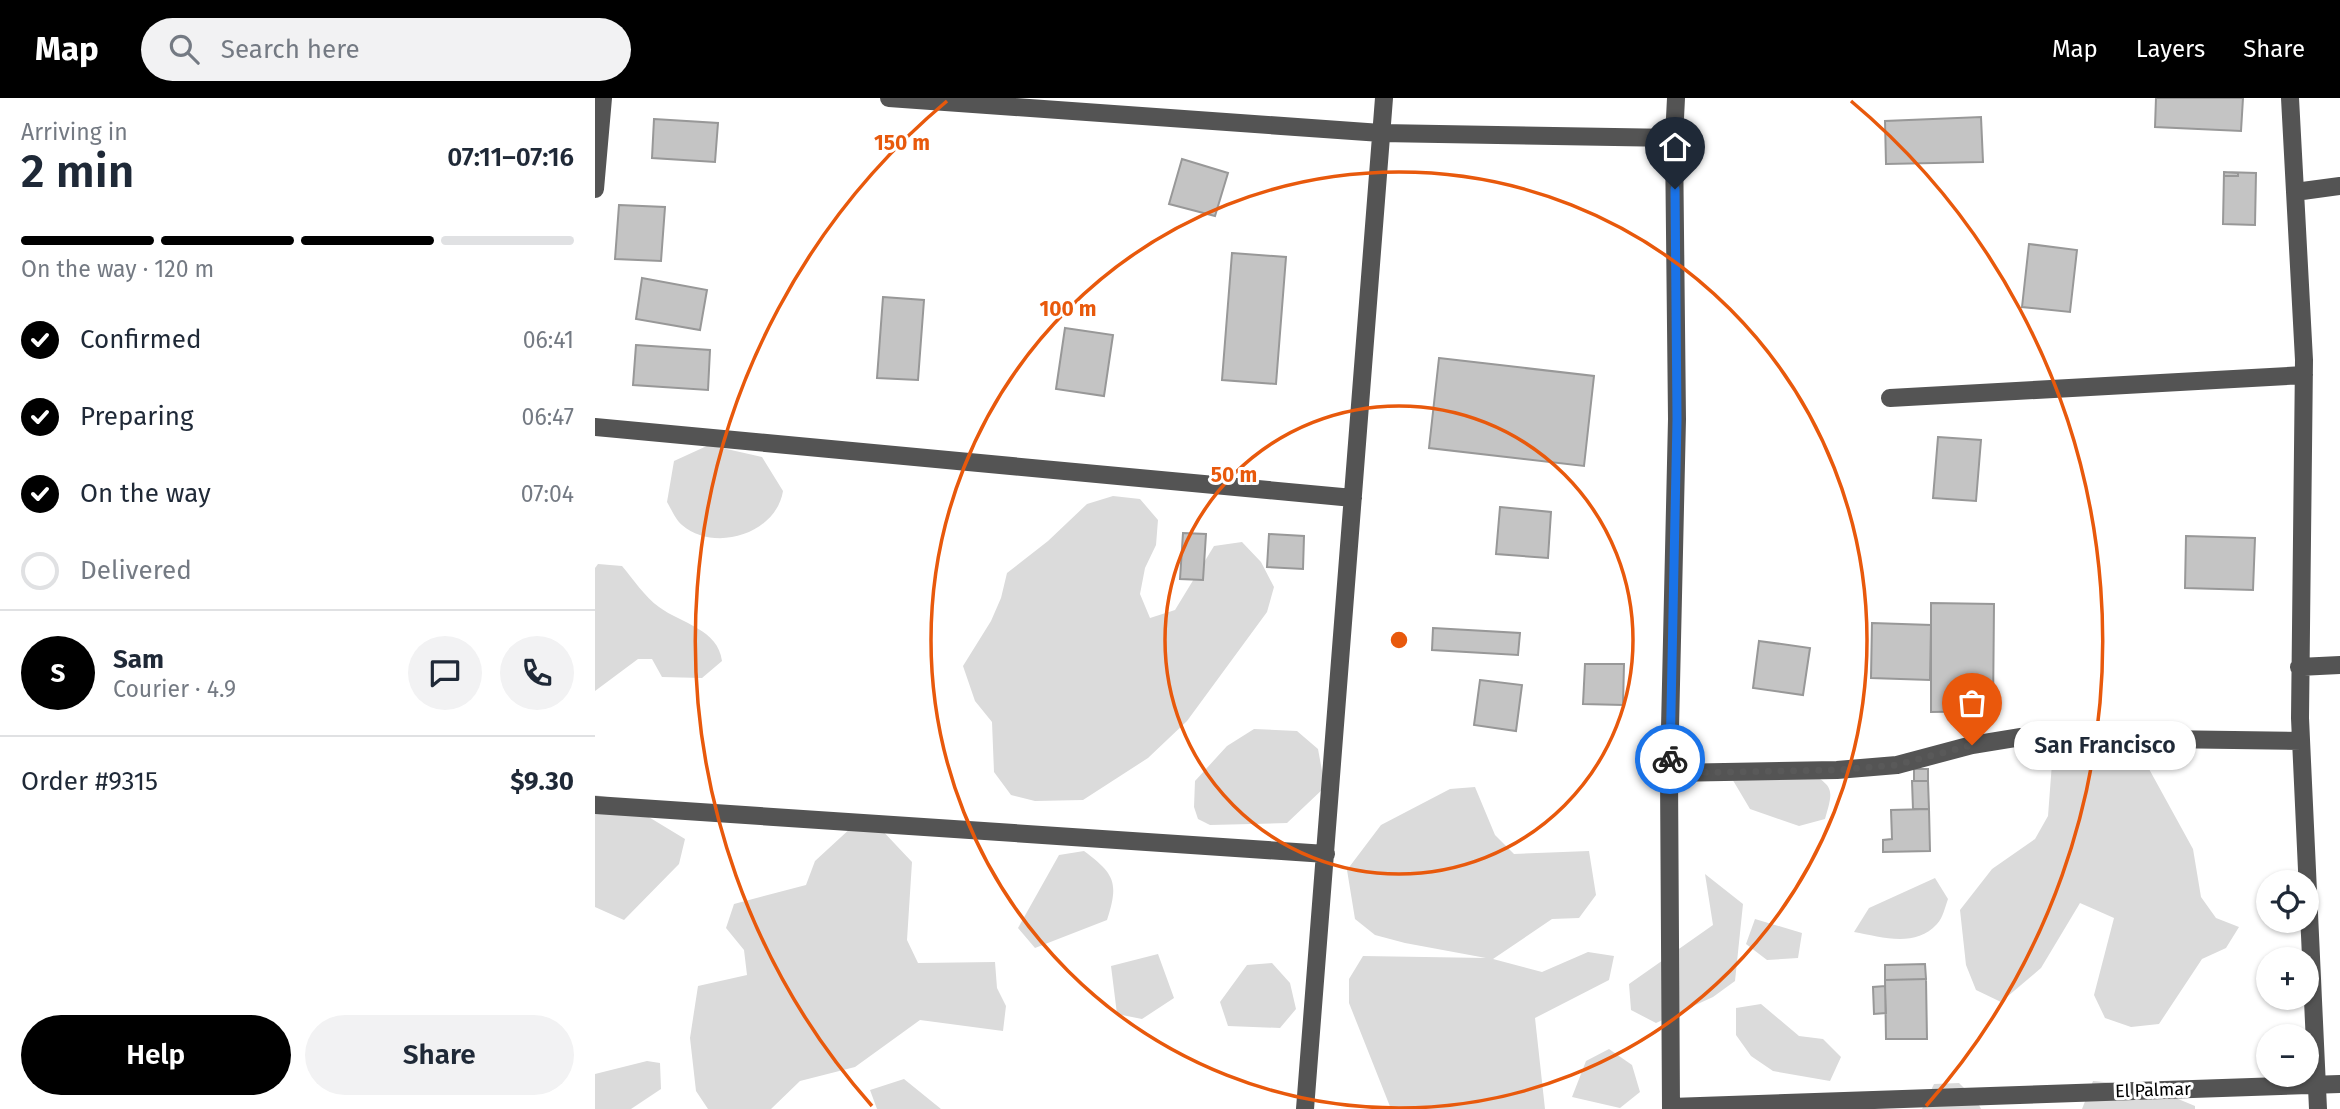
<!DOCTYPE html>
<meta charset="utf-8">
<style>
body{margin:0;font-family:"Fira Sans",sans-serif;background:#f2f2f3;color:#1f2937;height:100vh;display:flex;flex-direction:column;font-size:26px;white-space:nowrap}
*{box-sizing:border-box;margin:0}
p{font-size:23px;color:#747a83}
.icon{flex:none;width:38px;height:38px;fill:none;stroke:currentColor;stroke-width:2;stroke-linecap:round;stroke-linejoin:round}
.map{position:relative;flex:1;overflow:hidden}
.sheet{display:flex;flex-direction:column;background:#fff;width:595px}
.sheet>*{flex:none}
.controls{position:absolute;left:1661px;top:772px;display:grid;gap:14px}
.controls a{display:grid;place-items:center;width:63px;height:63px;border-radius:50%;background:#fff;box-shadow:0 2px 5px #0004;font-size:35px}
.pin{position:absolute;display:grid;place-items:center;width:60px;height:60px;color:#fff;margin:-72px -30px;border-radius:50% 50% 50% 0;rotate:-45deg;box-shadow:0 0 7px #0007}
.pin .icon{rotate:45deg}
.courier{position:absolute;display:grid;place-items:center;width:70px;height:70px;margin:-35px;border:5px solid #1a73e8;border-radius:50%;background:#fff;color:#222;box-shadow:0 2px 9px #0007}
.bubble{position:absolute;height:49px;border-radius:24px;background:#fff;box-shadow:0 2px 5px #0004;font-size:23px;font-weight:600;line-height:49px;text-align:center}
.head em{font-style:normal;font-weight:600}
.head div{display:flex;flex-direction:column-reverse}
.head{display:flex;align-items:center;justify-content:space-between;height:119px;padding:0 21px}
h1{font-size:46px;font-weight:600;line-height:52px}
.bar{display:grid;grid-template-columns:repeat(4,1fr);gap:10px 7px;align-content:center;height:84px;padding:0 21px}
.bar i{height:9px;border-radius:5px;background:#e0e1e3}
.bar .current{background:#000}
.bar p{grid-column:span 4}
.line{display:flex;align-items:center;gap:18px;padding:0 21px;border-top:2px solid #e0e1e3}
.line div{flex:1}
.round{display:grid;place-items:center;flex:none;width:74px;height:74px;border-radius:37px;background:#f2f2f3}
ol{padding:0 21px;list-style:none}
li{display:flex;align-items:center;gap:21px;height:77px}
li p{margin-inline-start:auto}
li .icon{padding:7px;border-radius:50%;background:#000;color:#fff;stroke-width:4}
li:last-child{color:#747a83}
li i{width:38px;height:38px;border:4px solid #e0e1e3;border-radius:50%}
.cta{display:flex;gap:14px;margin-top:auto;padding:14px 21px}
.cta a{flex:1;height:80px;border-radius:42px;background:#000;color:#fff;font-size:28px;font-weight:600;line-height:80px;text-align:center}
.cta a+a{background:#f2f2f3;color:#1f2937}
header{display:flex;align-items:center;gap:42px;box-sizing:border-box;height:98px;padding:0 35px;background:#000;color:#fff}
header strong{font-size:33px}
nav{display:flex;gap:38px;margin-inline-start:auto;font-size:24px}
.search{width:490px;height:63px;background:#f2f2f3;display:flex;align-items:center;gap:18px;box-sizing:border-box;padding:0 24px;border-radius:38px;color:#747a83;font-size:26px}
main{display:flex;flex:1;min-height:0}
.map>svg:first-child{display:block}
.green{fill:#dbdbdb}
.building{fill:#c4c4c4;stroke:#989898;stroke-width:2}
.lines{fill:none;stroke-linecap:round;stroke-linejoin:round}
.minor{stroke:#545454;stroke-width:18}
.done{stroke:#595959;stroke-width:7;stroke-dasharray:0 12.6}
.route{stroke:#1a73e8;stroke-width:9}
.ring{fill:none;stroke:#e8590c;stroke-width:3.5}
.labels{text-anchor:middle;stroke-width:6;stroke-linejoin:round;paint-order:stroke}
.street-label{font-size:18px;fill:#000;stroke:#fff}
.centre{fill:#e8590c;stroke:#fff;stroke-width:3.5}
.ring-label{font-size:21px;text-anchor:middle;font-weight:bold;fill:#e8590c;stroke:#fff;stroke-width:6;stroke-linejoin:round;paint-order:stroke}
</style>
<header>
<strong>Map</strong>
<div class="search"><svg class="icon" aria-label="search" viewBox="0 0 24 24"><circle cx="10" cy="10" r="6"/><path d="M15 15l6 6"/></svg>Search here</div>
<nav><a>Map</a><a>Layers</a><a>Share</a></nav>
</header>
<main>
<section class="sheet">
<div class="head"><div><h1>2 min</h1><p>Arriving in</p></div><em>07:11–07:16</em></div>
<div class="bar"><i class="current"></i><i class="current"></i><i class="current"></i><i></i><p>On the way · 120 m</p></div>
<ol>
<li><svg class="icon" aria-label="check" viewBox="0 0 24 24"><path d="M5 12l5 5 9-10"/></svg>Confirmed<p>06:41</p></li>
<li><svg class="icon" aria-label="check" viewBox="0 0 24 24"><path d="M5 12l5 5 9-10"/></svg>Preparing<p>06:47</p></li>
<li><svg class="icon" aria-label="check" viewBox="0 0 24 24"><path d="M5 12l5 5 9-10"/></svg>On the way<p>07:04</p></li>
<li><i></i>Delivered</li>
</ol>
<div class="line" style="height:126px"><b class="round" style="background:#000;color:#fff">S</b><div><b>Sam</b><p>Courier · 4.9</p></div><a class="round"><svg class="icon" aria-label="chat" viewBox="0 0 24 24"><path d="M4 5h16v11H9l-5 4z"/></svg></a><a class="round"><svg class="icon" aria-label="phone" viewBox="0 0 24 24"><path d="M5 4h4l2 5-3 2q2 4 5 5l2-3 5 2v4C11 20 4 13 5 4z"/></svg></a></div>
<div class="line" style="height:91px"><div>Order #9315</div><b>$9.30</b></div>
<div class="cta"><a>Help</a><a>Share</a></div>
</section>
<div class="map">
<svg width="1745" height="1011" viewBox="0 0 1745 1011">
<rect width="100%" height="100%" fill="#fff"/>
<path class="green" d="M114,347L167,359L188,393C181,436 120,455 87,427C81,422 76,411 72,404L79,363Z
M518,398L545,401L563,422L561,447L550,470L545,496L555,520L580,512L619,448L647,444L666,464L679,489L672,514L592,623L553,660L488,702L440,703L416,697L399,674L397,624L380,603L368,568L396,523L406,500L412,475L453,443L492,406Z
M3,466L27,468C38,481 50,499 64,509C87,526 123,531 127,563L107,580L67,579L57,561H43L0,593V470Z
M659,631L702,633L723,651L730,689L692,725L615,727L603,721L599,709L600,683L632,648Z
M1476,647L1525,648L1548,660L1598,751L1606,799L1621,820L1644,829L1631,850L1607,861L1564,926L1536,929L1510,920L1499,897L1519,820L1485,805L1446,870L1406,904L1381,892L1371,867L1365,812L1397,771L1440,741L1453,718L1457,665Z
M1211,672C1239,689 1239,690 1230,721L1204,728L1155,711L1136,679Z
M880,689L900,737L919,756L994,753L1001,797L984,820L957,821L898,861L947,874L993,854L1019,858L1014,882L940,920L950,1011H796L754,905V881L768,858L891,860L810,845L780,837L760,821L752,772L786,727L855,691Z
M0,697L24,701L90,741L84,766L29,822L0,809Z
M258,728L284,729L317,764L312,842L323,865L400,864L402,890L411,908L408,933L325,922L260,969L205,983L176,1011H113L101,993L95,940L103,888L152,877L149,852L131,830L139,806L211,787L220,763Z
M489,753C520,776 524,785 512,822L440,850L423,830L464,757Z
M1110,776L1148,806L1140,883L1118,899L1061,925L1036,912L1034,886L1118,827Z
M1340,780L1353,801C1350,809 1348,820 1342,826C1320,850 1287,839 1259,834L1274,810Z
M1160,821L1207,835L1203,860L1172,862L1151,846Z
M563,856L579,900L547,921L522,916L516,868Z
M677,865L695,885L701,911L685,930L633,928L625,904L652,867Z
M1166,906L1204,938L1228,941L1246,959L1235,983L1178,973L1156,958L1141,937V910Z
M1014,951L1037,967L1045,994L1025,1010L977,999L991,963Z
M52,963L65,965L66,991L36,1011H0V976Z
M309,981L346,1011H282L275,992Z
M1498,983L1552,988L1600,1008V1011H1487Z
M1364,985L1382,1003L1386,1011H1327L1339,986Z"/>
<path class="building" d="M1561,0H1648L1646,33L1560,29Z
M1386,19L1388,64L1291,66L1290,23Z
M59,21L123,25L120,64L57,60Z
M587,61L633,75L620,118L574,106Z
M1629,74L1661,75L1660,127L1628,126Z
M1629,74L1643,75V78H1629Z
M24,107L70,109L66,163L20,161Z
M1434,146L1482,152L1475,214L1427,209Z
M637,155L691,159L681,286L627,282Z
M47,180L112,192L105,232L41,221Z
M288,199L329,202L323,282L282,280Z
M470,230L518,237L509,298L461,291Z
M41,247L115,252L113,292L38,287Z
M844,260L999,278L989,368L834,350Z
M1343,339L1386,342L1381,403L1338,400Z
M905,409L956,414L953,460L901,456Z
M588,435L611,436L608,482L585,481Z
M674,436L709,438L708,471L672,469Z
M1591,438L1660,440L1658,492L1590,490Z
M1336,505L1399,506L1398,613L1336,614Z
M1277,525L1336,527L1335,582L1276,580Z
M838,530L925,535L923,557L837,552Z
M1164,543L1215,550L1208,597L1158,590Z
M990,566H1029L1028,607L988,606Z
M885,582L927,587L921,633L879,627Z
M1319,671H1333V683H1319Z
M1317,683H1333L1334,711H1318Z
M1334,711L1335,753L1288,754V742L1297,741L1296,712Z
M1330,866L1331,881L1290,882V867Z
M1331,881L1332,941H1291L1290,882Z
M1290,888L1291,915L1279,916L1278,889Z"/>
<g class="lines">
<path class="minor" d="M294,0L786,35L1079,40
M1695,0L1709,262L1705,620L1723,1011
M0,91L8,0
M1700,94L1745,88
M1295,300L1709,277
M0,329L758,400
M1704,569L1745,567
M1074,675L1242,672L1302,667L1377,647L1426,639L1706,643
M0,707L731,756
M1076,1009L1745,986
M710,1011L789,0
M1076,1011L1074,675L1082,321L1079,40L1081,0"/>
</g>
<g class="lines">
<path class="done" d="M1075,661L1074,675L1242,672L1301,667L1377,647"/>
<path class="route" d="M1075,661L1082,321L1080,91"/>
</g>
<g class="ring">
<circle cx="804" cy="542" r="234"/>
<circle cx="804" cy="542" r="468"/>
<path d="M277 1008A703 703 0 0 1 352 3M1256 3A703 703 0 0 1 1331 1008"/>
</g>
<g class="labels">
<g class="street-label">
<text transform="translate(1558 992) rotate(-2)" y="6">El Palmar</text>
</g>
</g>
<circle cx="804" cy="542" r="10" class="centre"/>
<g class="ring-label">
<text x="307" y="52">150 m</text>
<text x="473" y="218">100 m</text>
<text x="639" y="384">50 m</text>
</g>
</svg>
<div class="controls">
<a><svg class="icon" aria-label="locate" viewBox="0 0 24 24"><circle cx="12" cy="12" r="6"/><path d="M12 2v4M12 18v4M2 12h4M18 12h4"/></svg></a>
<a>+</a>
<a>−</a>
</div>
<div class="pin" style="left:1377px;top:647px;background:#ea580c"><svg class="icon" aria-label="bag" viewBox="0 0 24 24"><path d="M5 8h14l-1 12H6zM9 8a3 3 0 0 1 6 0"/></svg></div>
<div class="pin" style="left:1080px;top:91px;background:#1f2937"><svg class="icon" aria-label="home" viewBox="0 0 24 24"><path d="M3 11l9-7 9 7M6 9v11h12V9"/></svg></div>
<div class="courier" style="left:1075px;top:661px"><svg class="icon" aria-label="bike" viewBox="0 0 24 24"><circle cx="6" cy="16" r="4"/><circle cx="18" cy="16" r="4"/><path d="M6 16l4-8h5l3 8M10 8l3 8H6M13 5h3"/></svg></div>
<div class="bubble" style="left:1419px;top:623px;width:182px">San Francisco</div>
</div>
</main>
